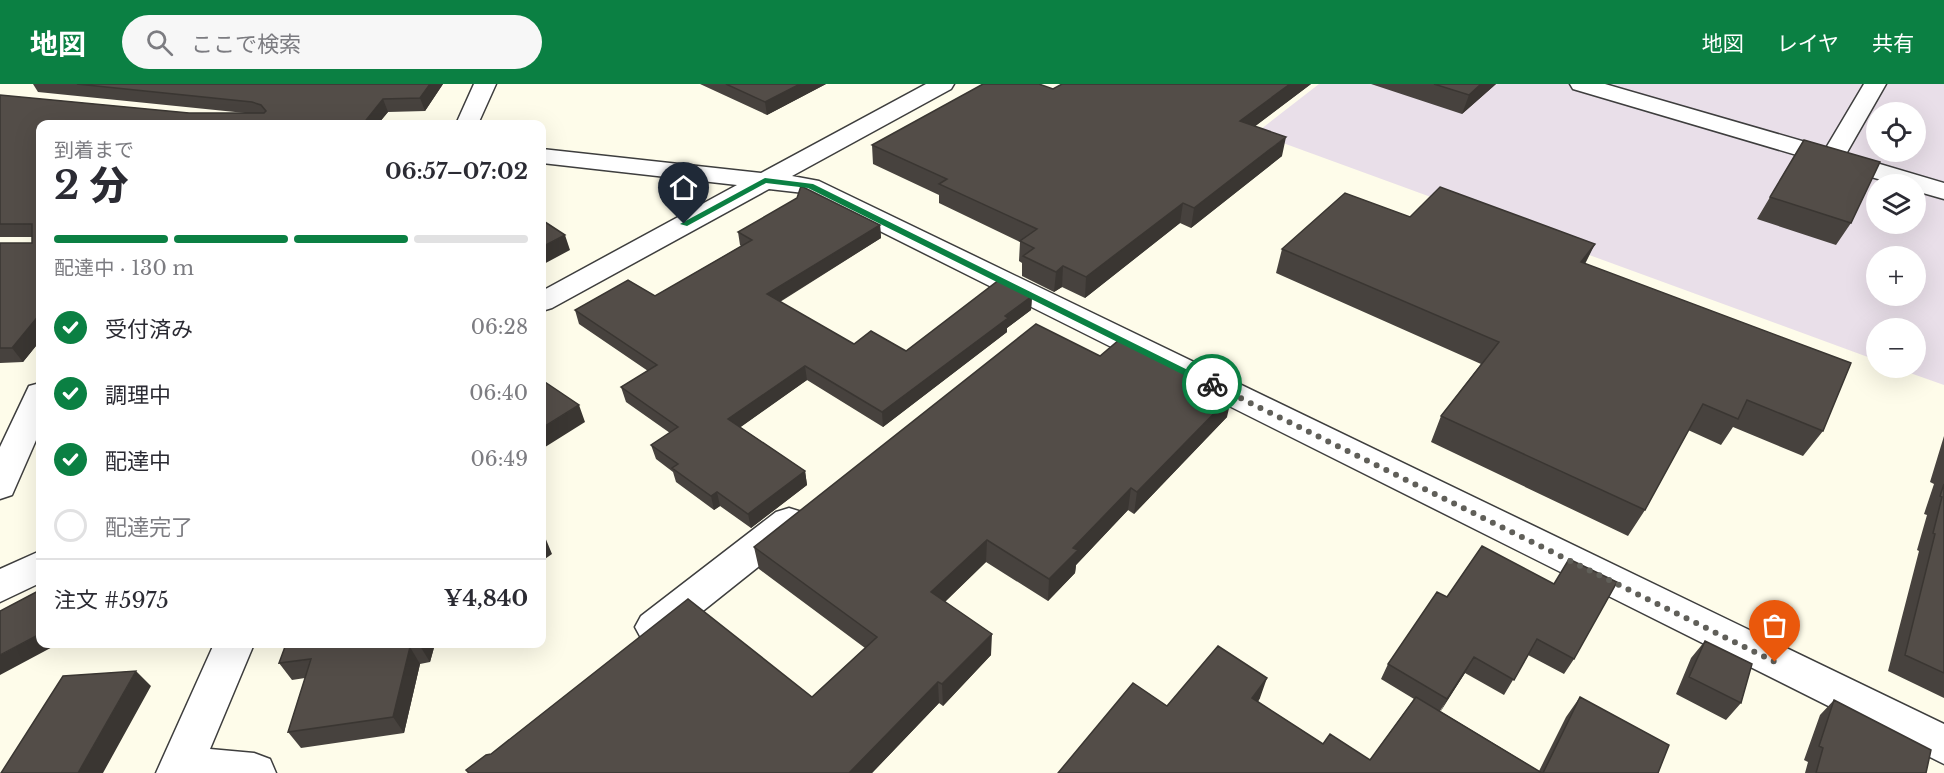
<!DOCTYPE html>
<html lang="ja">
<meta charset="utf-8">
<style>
body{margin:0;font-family:"Libre Baskerville","Noto Sans JP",serif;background:#f7f7f7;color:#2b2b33;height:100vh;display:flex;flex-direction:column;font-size:22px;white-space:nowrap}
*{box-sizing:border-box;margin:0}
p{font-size:20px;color:#7c7c81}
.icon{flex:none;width:33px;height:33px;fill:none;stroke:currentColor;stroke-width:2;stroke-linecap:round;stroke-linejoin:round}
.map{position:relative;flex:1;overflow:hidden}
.sheet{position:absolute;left:36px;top:36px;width:510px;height:528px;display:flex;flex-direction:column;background:#fff;border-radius:12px;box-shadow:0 6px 24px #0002}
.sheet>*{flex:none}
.fabs{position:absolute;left:1866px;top:18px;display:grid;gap:12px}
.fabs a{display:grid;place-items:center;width:60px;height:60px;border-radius:50%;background:#fff;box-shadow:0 6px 24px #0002;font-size:30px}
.pin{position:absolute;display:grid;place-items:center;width:51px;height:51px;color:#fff;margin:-62px -26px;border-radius:50% 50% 50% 0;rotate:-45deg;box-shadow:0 0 6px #0007}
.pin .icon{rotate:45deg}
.courier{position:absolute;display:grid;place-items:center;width:60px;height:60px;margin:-30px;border:4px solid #0b8043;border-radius:50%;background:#fff;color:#222;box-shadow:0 2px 8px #0007}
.overview em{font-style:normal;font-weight:800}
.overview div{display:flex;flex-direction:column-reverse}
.overview{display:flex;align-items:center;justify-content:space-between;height:102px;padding:0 18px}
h1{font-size:39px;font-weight:800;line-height:45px}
.bar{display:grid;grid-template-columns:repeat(4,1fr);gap:9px 6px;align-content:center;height:72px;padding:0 18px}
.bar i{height:8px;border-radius:4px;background:#e1e1e2}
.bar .on{background:#0b8043}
.bar p{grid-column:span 4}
.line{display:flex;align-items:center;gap:15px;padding:0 18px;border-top:2px solid #e1e1e2}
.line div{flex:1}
ol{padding:0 18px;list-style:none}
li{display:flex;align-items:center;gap:18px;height:66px}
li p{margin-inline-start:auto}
li .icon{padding:6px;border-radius:50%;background:#0b8043;color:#fff;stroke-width:4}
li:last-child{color:#7c7c81}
li i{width:33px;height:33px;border:3px solid #e1e1e2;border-radius:50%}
header{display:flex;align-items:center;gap:36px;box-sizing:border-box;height:84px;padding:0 30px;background:#0b8043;color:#fff}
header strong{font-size:28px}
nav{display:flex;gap:33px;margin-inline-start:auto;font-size:21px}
.search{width:420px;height:54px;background:#f7f7f7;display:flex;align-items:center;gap:15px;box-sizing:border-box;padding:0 21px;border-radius:33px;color:#7c7c81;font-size:22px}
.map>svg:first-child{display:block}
.industrial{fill:#e9dfe9;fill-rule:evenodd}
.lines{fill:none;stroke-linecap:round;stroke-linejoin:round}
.minor-casing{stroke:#3e3e3e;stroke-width:3}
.minor{fill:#fff;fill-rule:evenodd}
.wall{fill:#47423e}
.shaded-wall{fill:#3a3632}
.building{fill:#534d48;stroke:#3a3632;stroke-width:1.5}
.route{fill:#0b8043}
.done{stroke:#605f59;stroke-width:6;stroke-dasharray:0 10.8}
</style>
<header>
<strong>地図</strong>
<div class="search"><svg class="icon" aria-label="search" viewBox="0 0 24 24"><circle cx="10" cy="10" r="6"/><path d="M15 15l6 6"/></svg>ここで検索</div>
<nav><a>地図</a><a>レイヤ</a><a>共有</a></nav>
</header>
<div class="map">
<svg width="1944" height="689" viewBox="0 0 1944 689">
<rect width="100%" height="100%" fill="#fefcea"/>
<path class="industrial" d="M1319,0H1944V301L1896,284H1916V244H1876V276L1256,49ZM1876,28H1916V68H1876ZM1876,100H1916V140H1876ZM1876,172H1916V212H1876Z"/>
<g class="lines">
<g class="minor-casing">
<path id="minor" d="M474,0H496L478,40H456Z
M926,0H954L951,5L792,92L819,97L1944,640V680L804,109L769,105L552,224L542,227V207L737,101L542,79V65L761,89Z
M1570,0H1605L1826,64L1864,0H1886L1846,70L1944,99V115L1916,107V100H1895L1573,5Z
M40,299V347L12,411L0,415V363L29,302Z
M789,424L802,428L807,438L802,448L669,554L655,559L641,554L635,543L641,532L776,428Z
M40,467V499L0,518V485Z
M214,560H254L210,665L254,669L270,675L276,689H156Z"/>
</g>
<use href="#minor" class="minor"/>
</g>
<path class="wall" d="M33,0H443L425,27L388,28L378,40H40V257L23,278L0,279V159H32V153H0V11L189,29H245L38,8Z
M700,0H826L767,31Z
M1062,0H1311L1255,42L1282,72L1191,144L1180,139L1085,214L1062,203L1054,208L1022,192V179L1019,177L1020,158L939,119V111L873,80L872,61L1053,5Z
M1371,0H1496L1462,30Z
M1804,56L1851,139L1836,161L1757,135Z
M1410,133L1586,180L1823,347L1803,372L1733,343L1721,361L1688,346L1645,426L1628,452L1431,358L1441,332L1481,280L1276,189L1282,165Z
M880,141L881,154L780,218L854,260L906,267L1032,212L1031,226L1007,244V248L883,343L807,296L740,343L805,387L807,401L751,444L720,422L714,426L676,398L673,388L656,375L651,361L670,349L626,318L621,303L648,287L579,240L575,226L655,212L741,162L740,161L738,148Z
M1100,272L1227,333L1134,430L1128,426L1076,481L1075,489L1048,517L986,478L945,518L991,571L943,622L939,619L872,689H468L466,686L812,613L865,564L759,485L754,463Z
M1944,352V614L1888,587L1919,467L1917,466L1927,431L1924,430L1934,400L1930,398Z
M1482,462L1574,575L1564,590L1528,571L1504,611L1465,589L1440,627L1539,687L1566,633L1580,613L1658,689H1058L1167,622L1260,614L1258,618L1323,660L1370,676L1414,615L1381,595L1388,580L1447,513Z
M1705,557L1741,619L1726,636L1676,610L1691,574Z
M435,560L430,578L420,580L404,649L301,664L288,648L305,594L292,596L279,579Z
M1834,616L1926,689H1805L1808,678L1804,676L1820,631Z"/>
<path class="shaded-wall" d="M430,0H443L425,27L420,14Z
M800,0H826L767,31L765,18Z
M1290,0H1311L1237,56L1240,37Z
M1481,0H1496L1462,30L1469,11Z
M383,15L388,28L378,40H363Z
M1286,53L1282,72L1191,144L1194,124Z
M1183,119L1180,139L1085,214L1086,193Z
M880,141L881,154L769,224L767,210Z
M565,151L570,166L542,181V163Z
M1595,160L1583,184L1581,178Z
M1063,182L1062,203L1054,208L1056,188Z
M1032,212L1031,226L1007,244V248L883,343L882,328Z
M40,230V257L23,278L12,264Z
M805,282L807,296L731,350L728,335Z
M1232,311L1227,333L1134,430L1137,408Z
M579,321L585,338L542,365V344Z
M805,387L807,401L751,444L748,430Z
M1131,404L1128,426L1076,481L1075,489L1048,517L1049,495L1073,464Z
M717,408L720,422L714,426L711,412Z
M545,453L552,470L542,477V455Z
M987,456L986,478L932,530L931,508Z
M40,550V560H58L0,591V571Z
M992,550L991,571L943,622L942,600Z
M102,560H112L105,563Z
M421,560H435L430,578L420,562Z
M410,563L420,580L404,649L393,633Z
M1474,573L1465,589L1439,630L1447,615Z
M136,587L151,602L103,689H78Z
M1267,594L1260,614L1245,634L1252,614Z
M938,598L939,619L872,689H849Z"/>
<path class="building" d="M77,0H430L420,14L383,15L363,40H40V230L12,264H0V159H32V140H0V11L189,29H264L266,27L261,21L252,18Z
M726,0H800L765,18Z
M983,0H1039L1053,5L1062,0H1290L1240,37L1286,53L1194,124L1183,119L1086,193L1063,182L1056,188L1023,172L1034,164L1020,157L1037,145L939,100L947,95L872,61Z
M1434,0H1481L1469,11Z
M1804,56L1880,78L1851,139L1770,113Z
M801,102L880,141L767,210L854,260L871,247L906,267L999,196L1032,212L1005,232L1008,234L882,328L805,282L728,335L805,387L748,430L717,408L711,412L672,384L678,380L651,361L678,343L621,303L657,281L575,226L628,196L655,212L752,156L738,148L797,114Z
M1440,103L1595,160L1581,178L1851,279L1823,347L1747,316L1738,335L1703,320L1645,426L1441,332L1499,258L1282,165L1345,109L1410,133Z
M542,136L565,151L542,163Z
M1036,240L1100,272L1119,256L1232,311L1137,408L1131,404L1073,464L1078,466L1049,495L987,456L931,508L992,550L942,600L938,598L849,689H469L466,686L486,671L491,670L688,515L812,613L877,553L754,463Z
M542,296L579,321L542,344Z
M1944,400V589L1905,571L1935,450L1933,449L1942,413L1940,412Z
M1482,462L1554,500L1569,475L1617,498L1574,575L1537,555L1514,596L1474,573L1447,615L1388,580L1437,508L1447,513Z
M40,506V550L0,571V527Z
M1705,557L1752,580L1741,619L1689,593Z
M286,560H421L420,562L410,563L393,633L288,648L311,575L279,579Z
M1218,562L1267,594L1252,614L1323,660L1330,650L1370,676L1416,613L1542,689H1058L1133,599L1167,622Z
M136,587L78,689H1L63,592Z
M1580,613L1669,661L1658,689H1543Z
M1834,616L1931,666L1926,689H1816L1823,664L1819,662Z"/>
<path class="route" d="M765,94L813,100L1216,300L1208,303L808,104L766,99L687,142L680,140Z"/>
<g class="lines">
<path class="done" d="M1212,300L1775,578"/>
</g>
</svg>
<div class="fabs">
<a><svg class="icon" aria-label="locate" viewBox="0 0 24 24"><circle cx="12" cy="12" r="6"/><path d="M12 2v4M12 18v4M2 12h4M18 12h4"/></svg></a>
<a><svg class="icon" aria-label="layers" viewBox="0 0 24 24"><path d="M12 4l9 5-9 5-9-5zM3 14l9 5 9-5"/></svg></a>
<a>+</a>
<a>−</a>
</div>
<div class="pin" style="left:1775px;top:578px;background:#ea580c"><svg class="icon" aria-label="bag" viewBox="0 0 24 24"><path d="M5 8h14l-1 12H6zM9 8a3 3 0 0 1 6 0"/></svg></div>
<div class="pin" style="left:684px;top:140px;background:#1f2937"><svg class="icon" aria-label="home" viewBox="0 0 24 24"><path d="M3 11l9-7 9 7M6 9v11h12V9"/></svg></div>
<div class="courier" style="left:1212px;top:300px"><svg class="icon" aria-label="bike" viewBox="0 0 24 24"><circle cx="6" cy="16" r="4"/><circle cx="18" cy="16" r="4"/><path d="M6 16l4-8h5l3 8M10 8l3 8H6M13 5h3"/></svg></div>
<section class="sheet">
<div class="overview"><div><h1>2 分</h1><p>到着まで</p></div><em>06:57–07:02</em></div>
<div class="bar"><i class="on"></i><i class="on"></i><i class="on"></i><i></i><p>配達中 · 130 m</p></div>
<ol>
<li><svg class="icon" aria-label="check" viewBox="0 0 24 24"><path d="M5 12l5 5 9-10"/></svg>受付済み<p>06:28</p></li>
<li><svg class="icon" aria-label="check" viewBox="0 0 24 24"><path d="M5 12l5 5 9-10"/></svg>調理中<p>06:40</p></li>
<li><svg class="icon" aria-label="check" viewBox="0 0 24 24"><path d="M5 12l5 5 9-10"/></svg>配達中<p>06:49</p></li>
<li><i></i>配達完了</li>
</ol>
<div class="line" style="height:78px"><div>注文 #5975</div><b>¥4,840</b></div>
</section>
</div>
